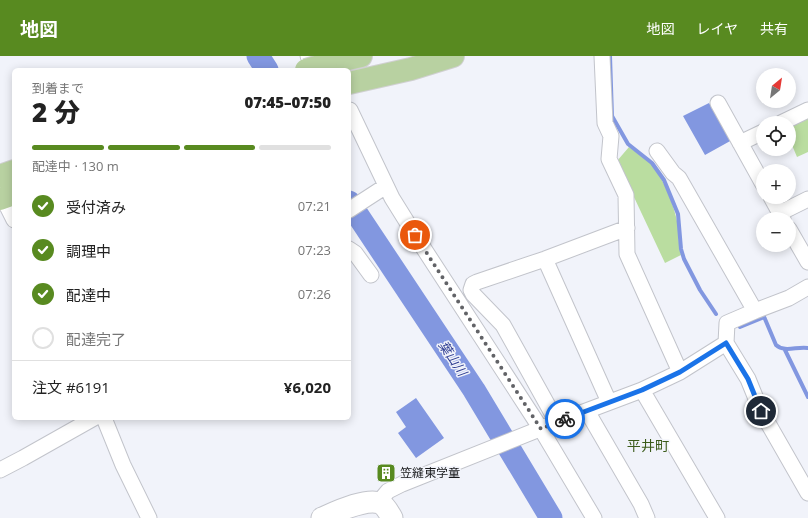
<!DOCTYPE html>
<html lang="ja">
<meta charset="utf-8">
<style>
body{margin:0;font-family:"Open Sans","Noto Sans JP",sans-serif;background:#f2f2f2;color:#222;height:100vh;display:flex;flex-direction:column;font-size:15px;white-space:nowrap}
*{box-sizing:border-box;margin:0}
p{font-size:13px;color:#767676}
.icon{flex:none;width:22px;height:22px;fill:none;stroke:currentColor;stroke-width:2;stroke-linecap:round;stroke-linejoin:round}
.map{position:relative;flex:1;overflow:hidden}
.panel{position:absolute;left:12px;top:12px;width:339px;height:352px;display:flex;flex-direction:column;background:#fff;border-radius:6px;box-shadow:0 2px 10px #0003}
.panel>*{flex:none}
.needle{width:26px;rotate:30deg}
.tools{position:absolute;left:756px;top:12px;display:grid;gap:8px}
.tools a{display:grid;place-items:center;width:40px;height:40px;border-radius:50%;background:#fff;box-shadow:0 2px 10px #0003;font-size:20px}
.pin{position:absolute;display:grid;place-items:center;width:34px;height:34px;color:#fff;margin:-17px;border:2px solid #fff;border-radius:50%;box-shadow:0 1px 4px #0007}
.courier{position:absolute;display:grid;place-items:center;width:40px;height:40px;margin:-20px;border:3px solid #1a73e8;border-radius:50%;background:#fff;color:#222;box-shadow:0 1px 5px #0007}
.headline em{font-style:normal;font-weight:800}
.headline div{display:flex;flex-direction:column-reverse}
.headline{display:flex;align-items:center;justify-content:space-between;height:68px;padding:0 20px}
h1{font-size:26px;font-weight:800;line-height:30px}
.bar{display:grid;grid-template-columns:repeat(4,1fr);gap:6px 4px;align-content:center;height:48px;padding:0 20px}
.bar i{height:5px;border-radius:3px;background:#e0e0e0}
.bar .on{background:#588a20}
.bar p{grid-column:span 4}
.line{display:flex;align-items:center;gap:10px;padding:0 20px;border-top:1px solid #e0e0e0}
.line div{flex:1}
ol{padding:0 20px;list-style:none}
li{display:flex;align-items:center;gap:12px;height:44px}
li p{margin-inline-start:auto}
li .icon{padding:4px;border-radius:50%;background:#588a20;color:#fff;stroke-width:4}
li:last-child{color:#767676}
li i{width:22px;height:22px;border:2px solid #e0e0e0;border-radius:50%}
header{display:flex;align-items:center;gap:24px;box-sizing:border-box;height:56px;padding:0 20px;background:#588a20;color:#fff}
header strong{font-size:19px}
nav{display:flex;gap:22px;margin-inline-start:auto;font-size:14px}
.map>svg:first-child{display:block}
.green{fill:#badda0}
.water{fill:#8297e0}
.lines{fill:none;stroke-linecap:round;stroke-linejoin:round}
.stream{stroke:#8297e0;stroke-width:4}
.river{stroke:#8297e0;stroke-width:23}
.street-casing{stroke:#c2c4cb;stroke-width:17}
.secondary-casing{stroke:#c2c4cb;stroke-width:23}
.primary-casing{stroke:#d0d0d1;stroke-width:24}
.street{stroke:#fff;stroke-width:15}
.secondary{stroke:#fff;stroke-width:21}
.primary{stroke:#b8d1a1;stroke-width:22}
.primary-bridge-casing{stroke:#d0d0d1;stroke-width:24;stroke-linecap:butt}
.primary-bridge{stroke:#b8d1a1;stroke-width:22}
.done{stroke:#626367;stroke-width:4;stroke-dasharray:0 7.2}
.route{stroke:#1a73e8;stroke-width:5}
.labels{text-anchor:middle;stroke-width:3;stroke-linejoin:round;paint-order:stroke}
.poi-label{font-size:12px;fill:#151618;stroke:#f1f3fa;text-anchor:start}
.water-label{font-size:13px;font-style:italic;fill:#2d3c92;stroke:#f1f3fa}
.quarter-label{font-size:14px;fill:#3b5b1a;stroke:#f1f3fa}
</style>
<header>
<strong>地図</strong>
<nav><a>地図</a><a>レイヤ</a><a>共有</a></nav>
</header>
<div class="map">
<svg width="808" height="462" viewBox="0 0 808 462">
<rect width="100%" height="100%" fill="#f1f3fa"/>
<path class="green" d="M808,60V96L797,101L789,82V69Z
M629,91C636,96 645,102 651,108C662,119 674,149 677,165C679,176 678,188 681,199L665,207L617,105Z"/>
<path class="water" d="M709,47L732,84L705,99L683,60Z
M416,342L444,382L416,402L398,377L406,371L396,356Z"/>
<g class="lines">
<path class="stream" d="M610,0L612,60L628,88L652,107L664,124L678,158L681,193L684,203L700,234L716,258
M740,271L764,261L765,263L776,289C785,297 797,290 808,292
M785,294L808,341"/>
<path class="river" d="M258,0L267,14
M349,146L474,334L551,462"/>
<g class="street-casing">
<path id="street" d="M308,0L309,1
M602,0L605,67L611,80L609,103L626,139L627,198L680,316
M718,47L763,128
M350,54L392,142L415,179L541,373L594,462
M781,67L808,54
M740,87L763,76
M657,95L673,117L679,122L755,255
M0,139L3,142L14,164
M771,141L783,163
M349,154L386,130
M780,157L808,143
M789,173L808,206
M349,193L355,197L371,219
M545,203L609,346
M726,287L748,323L761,355L808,437
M642,334L717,462
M587,355L641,448L647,462
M104,362L123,409L149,462
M557,366L503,269L473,238L471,234L473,228L477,226L545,203L627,172
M0,414L23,402L94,362
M378,447L388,435L402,428L557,366L642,334L680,316L726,287L727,267L755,255L789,242L808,231"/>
</g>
<g class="secondary-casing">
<path id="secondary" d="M322,462C336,456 365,442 380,447C386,450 389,457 392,462"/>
</g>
<g class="primary-casing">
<path id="primary" d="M326,8L361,0
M349,27L411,13L453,0
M0,120L14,115
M0,143L14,138"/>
</g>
<use href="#street" class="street"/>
<use href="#secondary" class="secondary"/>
<use href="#primary" class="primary"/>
<g class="primary-bridge-casing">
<path id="primary-bridge" d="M306,14L326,8"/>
</g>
<use href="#primary-bridge" class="primary-bridge"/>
</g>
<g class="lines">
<path class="done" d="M415,179L541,373L565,363"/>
<path class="route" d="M565,363L642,334L680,316L726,287L748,323L761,355"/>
</g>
<defs>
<g id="building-square" transform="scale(1)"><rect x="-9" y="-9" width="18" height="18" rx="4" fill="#588a20" stroke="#f1f3fa"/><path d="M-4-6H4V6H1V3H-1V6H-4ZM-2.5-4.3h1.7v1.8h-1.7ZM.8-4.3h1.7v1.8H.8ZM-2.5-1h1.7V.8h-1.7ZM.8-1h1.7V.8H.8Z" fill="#fff"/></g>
</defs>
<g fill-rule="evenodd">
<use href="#building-square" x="386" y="417"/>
</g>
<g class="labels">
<g class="poi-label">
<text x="400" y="421">笠縫東学童</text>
</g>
<g class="water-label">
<text transform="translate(453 302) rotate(56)" y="5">葉山川</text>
</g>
<g class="quarter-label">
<text x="648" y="395">平井町</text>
</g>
</g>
</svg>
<div class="tools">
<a><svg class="needle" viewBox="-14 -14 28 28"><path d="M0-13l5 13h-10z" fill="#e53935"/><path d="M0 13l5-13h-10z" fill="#767676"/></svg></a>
<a><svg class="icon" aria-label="locate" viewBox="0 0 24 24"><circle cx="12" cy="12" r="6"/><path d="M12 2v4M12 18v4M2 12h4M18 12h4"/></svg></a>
<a>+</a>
<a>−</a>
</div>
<div class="pin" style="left:415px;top:179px;background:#ea580c"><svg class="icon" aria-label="bag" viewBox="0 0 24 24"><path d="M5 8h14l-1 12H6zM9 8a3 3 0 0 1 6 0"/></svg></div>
<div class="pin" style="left:761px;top:355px;background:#1f2937"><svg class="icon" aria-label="home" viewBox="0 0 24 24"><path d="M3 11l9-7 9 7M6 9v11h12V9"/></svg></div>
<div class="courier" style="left:565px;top:363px"><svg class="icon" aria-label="bike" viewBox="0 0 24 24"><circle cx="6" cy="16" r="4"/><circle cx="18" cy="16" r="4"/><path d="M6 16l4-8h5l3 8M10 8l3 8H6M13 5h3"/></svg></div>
<section class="panel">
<div class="headline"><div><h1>2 分</h1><p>到着まで</p></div><em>07:45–07:50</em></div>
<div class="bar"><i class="on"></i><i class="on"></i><i class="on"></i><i></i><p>配達中 · 130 m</p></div>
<ol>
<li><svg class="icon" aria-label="check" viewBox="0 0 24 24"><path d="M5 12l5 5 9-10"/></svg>受付済み<p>07:21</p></li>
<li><svg class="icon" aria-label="check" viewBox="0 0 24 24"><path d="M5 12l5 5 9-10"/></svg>調理中<p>07:23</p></li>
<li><svg class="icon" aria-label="check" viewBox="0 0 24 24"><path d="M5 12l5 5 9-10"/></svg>配達中<p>07:26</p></li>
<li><i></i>配達完了</li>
</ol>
<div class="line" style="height:52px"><div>注文 #6191</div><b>¥6,020</b></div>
</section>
</div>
